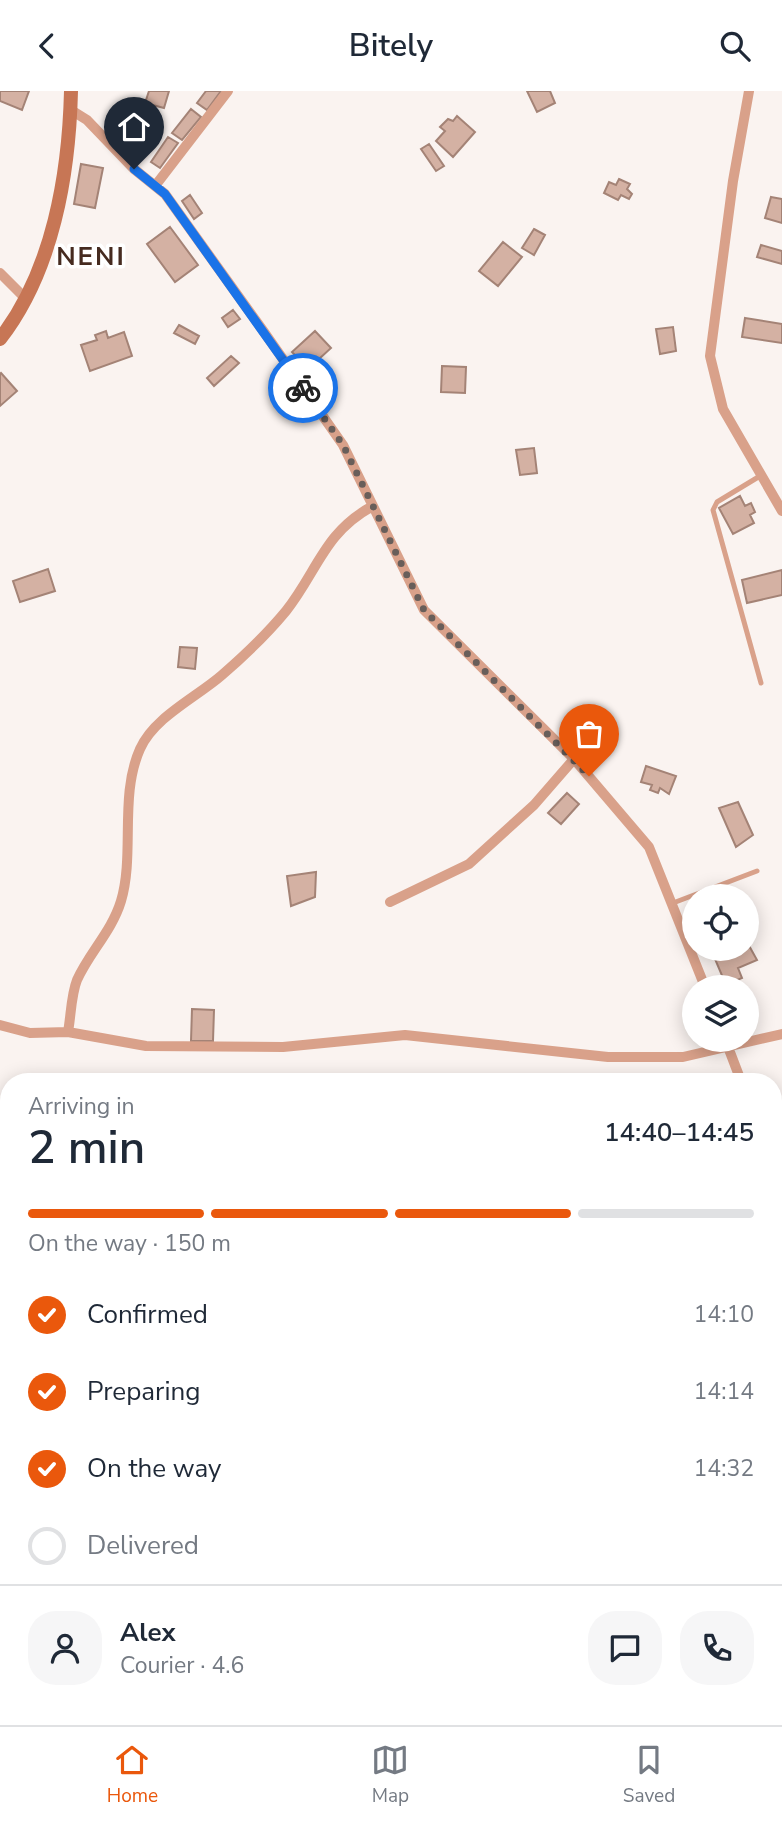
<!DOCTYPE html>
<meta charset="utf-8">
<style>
body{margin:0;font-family:"Nunito Sans",sans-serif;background:#f6f6f7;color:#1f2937;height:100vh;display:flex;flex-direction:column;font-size:26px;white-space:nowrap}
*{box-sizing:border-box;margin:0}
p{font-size:23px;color:#747a83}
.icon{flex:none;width:38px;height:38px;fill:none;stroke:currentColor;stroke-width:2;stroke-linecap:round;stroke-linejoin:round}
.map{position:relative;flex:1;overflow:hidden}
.details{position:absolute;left:0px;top:982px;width:782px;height:653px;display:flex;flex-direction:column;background:#fff;border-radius:28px 28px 0 0;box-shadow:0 4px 18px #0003}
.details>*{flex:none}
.buttons{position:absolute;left:682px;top:793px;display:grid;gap:14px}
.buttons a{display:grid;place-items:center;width:77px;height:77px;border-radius:50%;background:#fff;box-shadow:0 4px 18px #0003;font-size:35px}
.pin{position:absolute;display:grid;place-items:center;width:60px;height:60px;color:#fff;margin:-72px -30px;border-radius:50% 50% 50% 0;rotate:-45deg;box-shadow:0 0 7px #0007}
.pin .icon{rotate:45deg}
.courier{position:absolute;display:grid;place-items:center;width:70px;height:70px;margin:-35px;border:5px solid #1a73e8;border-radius:50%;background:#fff;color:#222;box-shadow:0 2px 9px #0007}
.headline em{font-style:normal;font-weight:600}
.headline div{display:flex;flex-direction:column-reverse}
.headline{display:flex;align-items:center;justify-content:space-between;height:119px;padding:0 28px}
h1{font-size:46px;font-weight:600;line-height:52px}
.bar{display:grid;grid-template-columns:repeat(4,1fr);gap:10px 7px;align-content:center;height:84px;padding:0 28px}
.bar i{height:9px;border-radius:5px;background:#e0e1e3}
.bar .selected{background:#ea580c}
.bar p{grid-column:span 4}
.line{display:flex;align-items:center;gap:18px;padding:0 28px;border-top:2px solid #e0e1e3}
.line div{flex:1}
.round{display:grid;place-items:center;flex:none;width:74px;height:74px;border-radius:28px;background:#f6f6f7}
ol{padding:0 28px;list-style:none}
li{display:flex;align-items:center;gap:21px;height:77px}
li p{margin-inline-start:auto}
li .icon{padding:7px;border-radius:50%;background:#ea580c;color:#fff;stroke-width:4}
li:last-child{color:#747a83}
li i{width:38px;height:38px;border:4px solid #e0e1e3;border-radius:50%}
header{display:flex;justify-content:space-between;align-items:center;height:91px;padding:0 28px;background:#fff;font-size:32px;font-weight:600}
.menu{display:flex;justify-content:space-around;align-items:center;height:98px;border-top:2px solid #e0e1e3;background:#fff;font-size:19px;color:#747a83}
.menu a{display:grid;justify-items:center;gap:4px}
.menu .selected{color:#ea580c}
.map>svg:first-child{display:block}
.building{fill:#d4b1a3;stroke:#a48376;stroke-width:2}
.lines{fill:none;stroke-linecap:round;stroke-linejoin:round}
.service{stroke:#d9a18a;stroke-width:5}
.minor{stroke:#d9a18a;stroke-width:10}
.secondary{stroke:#c77655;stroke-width:14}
.done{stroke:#685e5a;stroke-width:7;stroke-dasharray:0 12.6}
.route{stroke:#1a73e8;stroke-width:9}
.labels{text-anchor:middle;stroke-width:7;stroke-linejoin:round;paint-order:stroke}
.district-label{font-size:26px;font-weight:bold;letter-spacing:2px;fill:#462b20;stroke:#fff}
</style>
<header><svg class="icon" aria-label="back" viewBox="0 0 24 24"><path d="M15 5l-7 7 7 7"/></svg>Bitely<svg class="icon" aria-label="search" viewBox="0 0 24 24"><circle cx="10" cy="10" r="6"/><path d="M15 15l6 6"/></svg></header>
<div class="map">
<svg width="782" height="1634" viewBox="0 0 782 1634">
<rect width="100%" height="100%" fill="#faf3f0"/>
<path class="building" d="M0,0H29L22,19L0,10Z
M149,0H169L164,17L145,12Z
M206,0H221L207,19L197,12Z
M527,0H550L555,12L537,21Z
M133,13L150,22L132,55L115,46Z
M191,18L201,26L182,49L172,42Z
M457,25L475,41L453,66L436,50L445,40L440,36L448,28L453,30Z
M168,46L178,52L160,77L151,71Z
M429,53L444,75L436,80L421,58Z
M81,73L103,77L95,117L74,113Z
M619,88L630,93L627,98L632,103L629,108L621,104L618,109L604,102L609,91L616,94Z
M190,104L202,122L194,128L182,110Z
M771,106L782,108V132L765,127Z
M170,136L198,174L175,191L147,153Z
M534,138L545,144L534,164L522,157Z
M503,151L522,166L498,195L479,180Z
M761,154L782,160V173L757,166Z
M233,219L240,228L228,236L222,227Z
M745,227L782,233V252L742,246Z
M179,234L199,245L195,253L174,242Z
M673,236L676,260L660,263L656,238Z
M106,240L108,247L124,241L132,265L90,280L81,254L97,249L95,244Z
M315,240L331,257L307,279L294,270L297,266L292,261Z
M231,265L239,272L214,295L207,287Z
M442,275L466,276L465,302L441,301Z
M1,282L17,300L0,315V283Z
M534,357L537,382L520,384L516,359Z
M740,405L745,415L751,412L755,421L750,424L754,432L733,443L719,417Z
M48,478L55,500L20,511L13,490Z
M782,479V504L747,512L742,489Z
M180,556L197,557L195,578L178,576Z
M646,675L676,685L669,703L660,697L658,702L650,699L652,694L641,691Z
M567,702L579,713L561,733L548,722Z
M738,711L753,744L736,756L719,717Z
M316,781L315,806L291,815L287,785Z
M747,851L757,869L738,877L742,887L726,894L715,868L724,864L722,859L724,858H747Z
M192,918L214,919L213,950H191Z"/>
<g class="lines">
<path class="service" d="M760,385L717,411L713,419L761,592
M673,812L757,780"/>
<path class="minor" d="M749,0L733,90L710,265L723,318L782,420
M71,19L87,29L134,78L165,103L264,241L343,354L424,519L574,668L649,756L705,896
M155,95L228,0
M0,182L25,207
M390,811L469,773L534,714L574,668
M0,934L30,942L68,941L146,955L283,956L405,944L608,966H683L782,943
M68,941C71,925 71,904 77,889C89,862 112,840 121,810C135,763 119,705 140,658C154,626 197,606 222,584C244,565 267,543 286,520C317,481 324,442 371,416
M725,948L741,990
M774,1081L782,1106
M0,1136L9,1148
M774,1208L782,1207
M0,1220L9,1210
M0,1296L9,1302
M774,1304L782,1295
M0,1421L9,1416
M352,1626L355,1634
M644,1634L645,1626"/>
<path class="secondary" d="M0,248C53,180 69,83 71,0"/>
</g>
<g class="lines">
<path class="done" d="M303,297L343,354L424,519L589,685"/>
<path class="route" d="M134,78L165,103L303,297"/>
</g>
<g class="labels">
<g class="district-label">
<text x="91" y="174">NENI</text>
</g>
</g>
</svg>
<div class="buttons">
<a><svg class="icon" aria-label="locate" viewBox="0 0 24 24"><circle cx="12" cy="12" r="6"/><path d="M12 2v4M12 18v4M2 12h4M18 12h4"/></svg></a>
<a><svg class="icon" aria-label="layers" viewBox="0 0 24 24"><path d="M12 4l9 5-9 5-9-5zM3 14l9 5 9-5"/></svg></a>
</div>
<div class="pin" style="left:589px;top:685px;background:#ea580c"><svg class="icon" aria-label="bag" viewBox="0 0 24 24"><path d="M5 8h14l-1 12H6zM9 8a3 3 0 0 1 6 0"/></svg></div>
<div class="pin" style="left:134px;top:78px;background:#1f2937"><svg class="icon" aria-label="home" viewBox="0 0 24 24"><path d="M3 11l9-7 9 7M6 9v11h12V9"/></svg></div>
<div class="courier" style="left:303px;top:297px"><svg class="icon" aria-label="bike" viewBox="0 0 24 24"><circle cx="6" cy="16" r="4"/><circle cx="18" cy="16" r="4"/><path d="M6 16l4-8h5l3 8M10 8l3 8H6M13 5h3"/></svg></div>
<section class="details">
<div class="headline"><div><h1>2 min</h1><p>Arriving in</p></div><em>14:40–14:45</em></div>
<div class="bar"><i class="selected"></i><i class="selected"></i><i class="selected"></i><i></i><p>On the way · 150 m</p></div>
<ol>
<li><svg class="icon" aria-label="check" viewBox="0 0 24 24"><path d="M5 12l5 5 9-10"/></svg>Confirmed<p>14:10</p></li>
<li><svg class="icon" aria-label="check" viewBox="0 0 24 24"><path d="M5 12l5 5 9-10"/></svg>Preparing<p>14:14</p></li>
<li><svg class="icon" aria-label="check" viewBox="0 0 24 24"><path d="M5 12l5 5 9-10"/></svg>On the way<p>14:32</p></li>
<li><i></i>Delivered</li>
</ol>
<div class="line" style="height:126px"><a class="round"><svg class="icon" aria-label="person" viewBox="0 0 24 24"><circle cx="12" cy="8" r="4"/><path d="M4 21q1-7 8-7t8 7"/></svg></a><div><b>Alex</b><p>Courier · 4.6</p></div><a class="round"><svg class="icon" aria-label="chat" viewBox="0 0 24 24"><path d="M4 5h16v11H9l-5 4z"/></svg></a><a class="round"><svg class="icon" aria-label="phone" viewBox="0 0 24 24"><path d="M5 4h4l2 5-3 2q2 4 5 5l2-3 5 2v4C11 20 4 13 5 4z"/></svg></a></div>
</section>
</div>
<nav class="menu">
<a class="selected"><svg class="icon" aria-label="home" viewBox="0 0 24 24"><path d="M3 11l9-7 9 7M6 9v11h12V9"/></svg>Home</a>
<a><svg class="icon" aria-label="map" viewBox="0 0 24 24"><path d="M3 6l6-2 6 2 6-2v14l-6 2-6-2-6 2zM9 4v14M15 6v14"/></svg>Map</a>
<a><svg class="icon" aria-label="saved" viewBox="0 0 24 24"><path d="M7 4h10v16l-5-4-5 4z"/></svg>Saved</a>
</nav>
